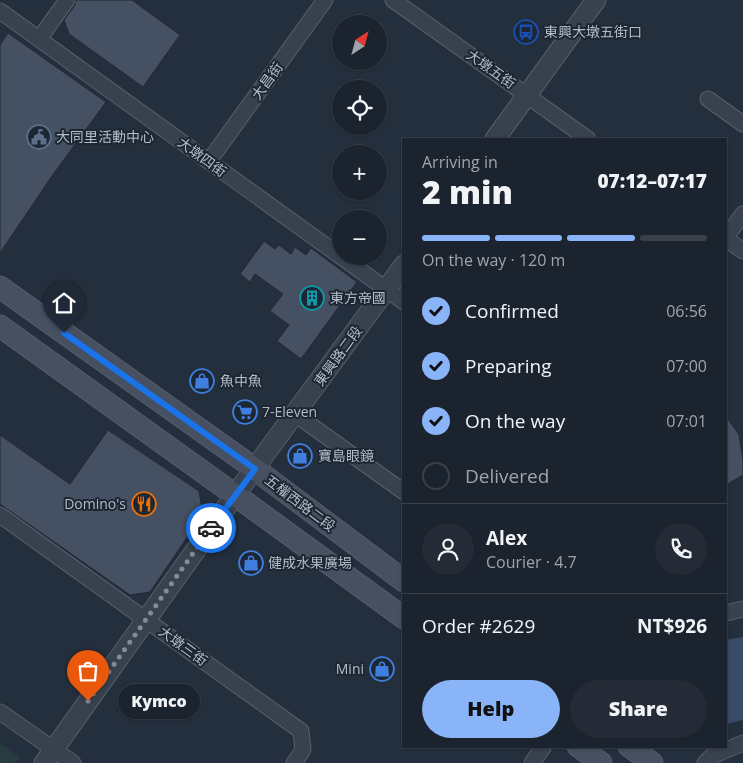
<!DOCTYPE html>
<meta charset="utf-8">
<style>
body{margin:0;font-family:"Open Sans","Noto Sans TC",sans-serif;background:#242b36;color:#f1f3f6;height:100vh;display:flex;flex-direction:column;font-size:19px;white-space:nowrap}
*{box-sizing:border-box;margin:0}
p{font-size:16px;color:#a0a4aa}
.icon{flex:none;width:28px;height:28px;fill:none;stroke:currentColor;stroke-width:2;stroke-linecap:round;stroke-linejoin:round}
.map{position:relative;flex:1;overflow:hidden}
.details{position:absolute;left:402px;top:138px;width:325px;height:610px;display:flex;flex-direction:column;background:#1b232e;border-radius:0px;box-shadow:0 1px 4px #0004,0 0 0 1px #39404a}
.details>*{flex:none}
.needle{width:32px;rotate:36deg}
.buttons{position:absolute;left:332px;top:15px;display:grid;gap:10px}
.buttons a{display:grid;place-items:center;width:55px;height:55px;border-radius:50%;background:#1b232e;box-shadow:0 1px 4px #0004,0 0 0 1px #39404a;font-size:25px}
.pin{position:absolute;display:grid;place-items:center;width:42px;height:42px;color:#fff;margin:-51px -21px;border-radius:50% 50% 50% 0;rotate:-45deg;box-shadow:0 0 5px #0007}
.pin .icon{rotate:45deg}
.courier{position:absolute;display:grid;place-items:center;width:50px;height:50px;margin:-25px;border:4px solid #1a73e8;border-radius:50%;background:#fff;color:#222;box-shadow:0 1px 6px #0007}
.bubble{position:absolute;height:35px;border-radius:18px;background:#1b232e;box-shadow:0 1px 4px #0004,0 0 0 1px #39404a;font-size:16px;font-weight:800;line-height:35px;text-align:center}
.overview em{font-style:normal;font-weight:800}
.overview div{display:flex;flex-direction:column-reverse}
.overview{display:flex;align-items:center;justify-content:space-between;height:85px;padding:0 20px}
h1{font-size:32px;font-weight:800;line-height:38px}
.bar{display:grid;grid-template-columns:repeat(4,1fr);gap:8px 5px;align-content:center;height:60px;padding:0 20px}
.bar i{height:6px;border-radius:4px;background:#39404a}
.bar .active{background:#8ab4f8}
.bar p{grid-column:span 4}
.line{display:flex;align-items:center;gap:12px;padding:0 20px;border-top:1px solid #39404a}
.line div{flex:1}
.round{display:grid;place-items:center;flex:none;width:52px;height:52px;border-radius:26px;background:#242b36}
ol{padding:0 20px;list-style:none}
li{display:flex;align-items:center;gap:15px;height:55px}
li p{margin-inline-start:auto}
li .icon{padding:5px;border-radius:50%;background:#8ab4f8;color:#111;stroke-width:4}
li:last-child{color:#a0a4aa}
li i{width:28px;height:28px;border:2px solid #39404a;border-radius:50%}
.primary-button{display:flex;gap:10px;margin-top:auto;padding:10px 20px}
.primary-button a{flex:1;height:58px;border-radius:30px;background:#8ab4f8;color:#111;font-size:20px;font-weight:800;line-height:58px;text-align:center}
.primary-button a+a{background:#242b36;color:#f1f3f6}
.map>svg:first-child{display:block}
.green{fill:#263c3f}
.water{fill:#394c67}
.pier{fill:#242f3e}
.building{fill:#455162;stroke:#1f2835}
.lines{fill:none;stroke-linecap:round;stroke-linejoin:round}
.minor-casing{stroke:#565f6c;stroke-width:17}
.tertiary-casing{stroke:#565f6c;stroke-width:21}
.secondary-casing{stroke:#565f6c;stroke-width:23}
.minor{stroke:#38414e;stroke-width:15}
.tertiary{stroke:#38414e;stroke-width:19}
.secondary{stroke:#465061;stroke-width:21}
.done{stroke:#828b98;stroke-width:5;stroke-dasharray:0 9}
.route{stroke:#1a73e8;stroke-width:6}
.labels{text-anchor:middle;stroke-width:4;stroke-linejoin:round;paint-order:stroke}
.poi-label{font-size:14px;fill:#b4bcc9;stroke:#1d2633;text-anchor:start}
.street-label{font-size:14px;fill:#b4bcc9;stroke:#1d2633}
</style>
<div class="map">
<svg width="743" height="763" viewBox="0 0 743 763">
<rect width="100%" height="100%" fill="#242f3e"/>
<path class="green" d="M0,743L20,757L15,763H0Z"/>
<path class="water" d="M743,637V720L726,724V640Z"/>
<path class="pier" d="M583,746H667L682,757L678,763H572Z"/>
<path class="building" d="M76,0H132L180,35L143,87L69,34L64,20L75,5Z
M8,33L106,102L52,176L0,253V45Z
M264,241L275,249L279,245L291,254L295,247L306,255L311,248L357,282L301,359L277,341L289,325L270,311L283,294L255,274L250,282L240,274Z
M726,416L739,435L743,460V475L726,485Z
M108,430L199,491L203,514L150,592L130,595L0,504V435L70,484Z"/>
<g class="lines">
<g class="minor-casing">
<path id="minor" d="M393,0L588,139
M0,11L404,302
M39,39L67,0
M708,99L743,124
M209,161L325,0
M726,237L743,214
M726,239L743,251
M295,414L404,492
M0,515L301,731L303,750L294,763
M726,613L743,609
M0,712L73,763
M532,763L544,746
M705,763L712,756L743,743"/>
</g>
<g class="tertiary-casing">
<path id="tertiary" d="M495,139L596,0
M44,763L235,495L404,265"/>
</g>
<g class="secondary-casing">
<path id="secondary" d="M0,287L255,469L404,581
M0,326L235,495L404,618
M578,746L601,763
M629,746L652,763"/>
</g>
<use href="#minor" class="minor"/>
<use href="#tertiary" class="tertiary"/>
<use href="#secondary" class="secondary"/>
</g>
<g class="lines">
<path class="done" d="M88,701L211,528"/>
<path class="route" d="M64,333L255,469L211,528"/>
</g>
<defs>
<g id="bus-ring" transform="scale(1.25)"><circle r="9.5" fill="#1d2633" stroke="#1a4fb4" stroke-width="1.5"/><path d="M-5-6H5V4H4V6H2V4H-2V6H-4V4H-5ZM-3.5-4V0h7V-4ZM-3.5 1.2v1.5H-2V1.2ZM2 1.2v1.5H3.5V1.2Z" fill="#1a4fb4"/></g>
<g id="civic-ring" transform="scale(1.25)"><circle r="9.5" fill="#1d2633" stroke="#5c6f8a" stroke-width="1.5"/><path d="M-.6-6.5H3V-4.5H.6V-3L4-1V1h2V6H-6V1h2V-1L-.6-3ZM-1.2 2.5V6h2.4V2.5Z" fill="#5c6f8a"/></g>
<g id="building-ring" transform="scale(1.25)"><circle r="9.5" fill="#1d2633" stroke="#0f9aa8" stroke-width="1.5"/><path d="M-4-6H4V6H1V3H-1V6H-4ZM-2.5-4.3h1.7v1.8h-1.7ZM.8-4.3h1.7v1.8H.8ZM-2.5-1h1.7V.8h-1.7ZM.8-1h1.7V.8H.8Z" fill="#0f9aa8"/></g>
<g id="shop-ring" transform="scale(1.25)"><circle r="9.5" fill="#1d2633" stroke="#3f7fe0" stroke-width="1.5"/><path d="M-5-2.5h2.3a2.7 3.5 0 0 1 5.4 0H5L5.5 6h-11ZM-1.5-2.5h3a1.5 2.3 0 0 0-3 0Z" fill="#3f7fe0"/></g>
<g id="supermarket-ring" transform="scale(1.25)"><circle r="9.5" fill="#1d2633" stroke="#3f7fe0" stroke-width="1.5"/><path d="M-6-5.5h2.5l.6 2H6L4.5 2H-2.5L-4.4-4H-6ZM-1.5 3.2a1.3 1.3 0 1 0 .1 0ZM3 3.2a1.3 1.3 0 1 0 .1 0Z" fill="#3f7fe0"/></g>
<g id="restaurant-ring" transform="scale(1.25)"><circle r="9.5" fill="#1d2633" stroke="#e8710a" stroke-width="1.5"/><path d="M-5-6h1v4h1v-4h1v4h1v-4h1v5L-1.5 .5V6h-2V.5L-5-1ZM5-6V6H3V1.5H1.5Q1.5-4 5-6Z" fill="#e8710a"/></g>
</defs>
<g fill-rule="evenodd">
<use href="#bus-ring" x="526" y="32"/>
<use href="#civic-ring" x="39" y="137"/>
<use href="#building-ring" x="312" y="298"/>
<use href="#shop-ring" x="202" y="381"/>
<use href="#supermarket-ring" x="245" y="412"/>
<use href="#shop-ring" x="300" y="456"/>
<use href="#restaurant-ring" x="144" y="504"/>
<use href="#shop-ring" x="251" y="563"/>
<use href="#shop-ring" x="382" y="669"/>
</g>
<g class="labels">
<g class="poi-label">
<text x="544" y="37">東興大墩五街口</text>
<text x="56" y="142">大同里活動中心</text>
<text x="330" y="303">東方帝國</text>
<text x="220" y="386">魚中魚</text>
<text x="262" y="417">7-Eleven</text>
<text x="318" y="461">寶島眼鏡</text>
<text x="126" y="509" text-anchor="end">Domino's</text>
<text x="268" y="568">健成水果廣場</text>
<text x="364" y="674" text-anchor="end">Mini</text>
</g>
<g class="street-label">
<text transform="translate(491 69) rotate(35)" y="5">大墩五街</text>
<text transform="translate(267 81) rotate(-54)" y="5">大昌街</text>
<text transform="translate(202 157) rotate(36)" y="5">大墩四街</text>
<text transform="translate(338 356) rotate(-54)" y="5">東興路二段</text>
<text transform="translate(300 503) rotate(37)" y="5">五權西路二段</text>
<text transform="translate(183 646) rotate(36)" y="5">大墩三街</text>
</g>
</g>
</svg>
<div class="buttons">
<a><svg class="needle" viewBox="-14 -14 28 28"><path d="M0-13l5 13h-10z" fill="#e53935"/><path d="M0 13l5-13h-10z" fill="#a0a4aa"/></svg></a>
<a><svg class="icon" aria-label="locate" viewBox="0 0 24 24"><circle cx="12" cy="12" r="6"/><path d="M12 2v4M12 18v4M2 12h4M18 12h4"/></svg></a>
<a>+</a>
<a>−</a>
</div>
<div class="pin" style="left:88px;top:701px;background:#ea580c"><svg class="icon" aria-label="bag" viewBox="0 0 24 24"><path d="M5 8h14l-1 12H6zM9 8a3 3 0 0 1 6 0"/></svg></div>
<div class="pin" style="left:64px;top:333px;background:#1f2937"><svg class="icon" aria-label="home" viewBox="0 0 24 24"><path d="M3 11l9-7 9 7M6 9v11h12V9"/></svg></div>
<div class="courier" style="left:211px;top:528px"><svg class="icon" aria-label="car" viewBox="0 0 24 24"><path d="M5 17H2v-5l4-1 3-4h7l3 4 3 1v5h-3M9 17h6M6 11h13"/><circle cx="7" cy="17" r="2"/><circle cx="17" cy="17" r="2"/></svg></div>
<div class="bubble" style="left:118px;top:684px;width:82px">Kymco</div>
<section class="details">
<div class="overview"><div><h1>2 min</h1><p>Arriving in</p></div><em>07:12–07:17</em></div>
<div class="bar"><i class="active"></i><i class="active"></i><i class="active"></i><i></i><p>On the way · 120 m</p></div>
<ol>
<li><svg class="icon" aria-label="check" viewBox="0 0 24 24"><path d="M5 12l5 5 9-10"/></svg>Confirmed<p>06:56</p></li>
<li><svg class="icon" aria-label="check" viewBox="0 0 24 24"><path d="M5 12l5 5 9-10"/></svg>Preparing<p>07:00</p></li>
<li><svg class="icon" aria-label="check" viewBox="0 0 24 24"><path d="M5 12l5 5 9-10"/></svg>On the way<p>07:01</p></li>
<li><i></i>Delivered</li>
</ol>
<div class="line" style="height:90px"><a class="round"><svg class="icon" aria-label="person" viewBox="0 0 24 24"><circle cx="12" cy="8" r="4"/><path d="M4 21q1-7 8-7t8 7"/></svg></a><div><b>Alex</b><p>Courier · 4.7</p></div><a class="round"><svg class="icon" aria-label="phone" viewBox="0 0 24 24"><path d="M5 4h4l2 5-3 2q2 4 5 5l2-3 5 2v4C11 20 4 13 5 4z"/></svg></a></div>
<div class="line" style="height:65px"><div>Order #2629</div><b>NT$926</b></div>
<div class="primary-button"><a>Help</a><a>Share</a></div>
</section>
</div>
